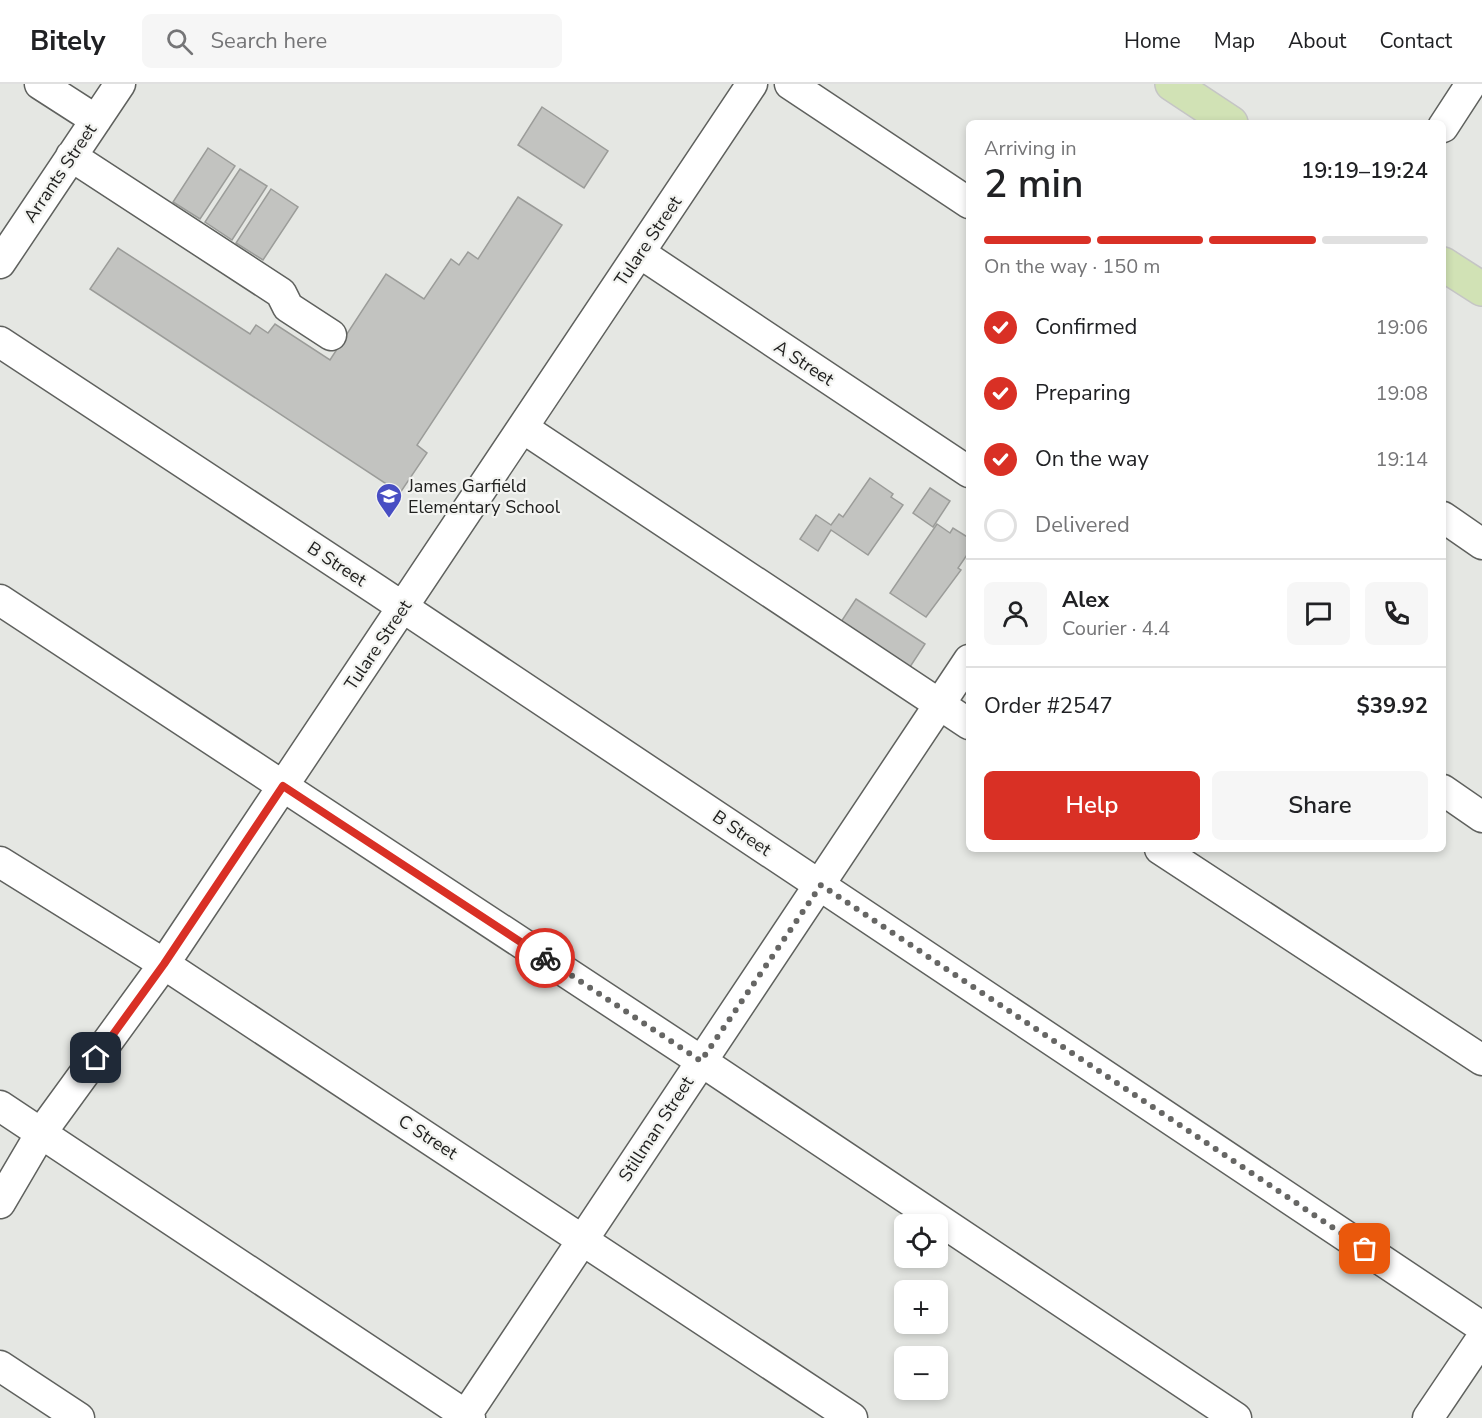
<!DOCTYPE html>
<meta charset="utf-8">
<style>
body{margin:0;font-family:"Nunito Sans",sans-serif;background:#f6f6f6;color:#202124;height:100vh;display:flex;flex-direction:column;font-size:22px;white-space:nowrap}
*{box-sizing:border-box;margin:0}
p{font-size:20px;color:#757577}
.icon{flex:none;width:33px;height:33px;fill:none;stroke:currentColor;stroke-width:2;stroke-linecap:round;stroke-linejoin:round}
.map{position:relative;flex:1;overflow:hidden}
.side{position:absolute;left:966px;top:36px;width:480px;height:732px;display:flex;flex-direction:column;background:#fff;border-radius:9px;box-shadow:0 3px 9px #0003}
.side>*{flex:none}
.fabs{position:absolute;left:894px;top:1130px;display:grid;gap:12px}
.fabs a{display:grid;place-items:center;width:54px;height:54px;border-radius:9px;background:#fff;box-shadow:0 3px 9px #0003;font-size:30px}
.pin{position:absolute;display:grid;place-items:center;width:51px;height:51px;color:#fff;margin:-26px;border-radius:12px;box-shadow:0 3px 9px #0006}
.courier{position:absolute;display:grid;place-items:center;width:60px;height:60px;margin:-30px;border:4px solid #d93025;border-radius:50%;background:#fff;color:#222;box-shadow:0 2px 8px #0007}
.headline em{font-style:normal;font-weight:600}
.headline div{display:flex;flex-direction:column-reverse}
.headline{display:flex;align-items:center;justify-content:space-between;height:102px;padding:0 18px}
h1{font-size:39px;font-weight:600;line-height:45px}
.bar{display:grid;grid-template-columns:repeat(4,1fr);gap:9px 6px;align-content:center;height:72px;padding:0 18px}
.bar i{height:8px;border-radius:4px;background:#e0e0e0}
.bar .active{background:#d93025}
.bar p{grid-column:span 4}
.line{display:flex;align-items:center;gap:15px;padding:0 18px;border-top:2px solid #e0e0e0}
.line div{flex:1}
.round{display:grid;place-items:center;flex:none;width:63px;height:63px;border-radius:9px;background:#f6f6f6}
ol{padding:0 18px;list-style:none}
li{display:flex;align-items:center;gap:18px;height:66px}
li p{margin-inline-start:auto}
li .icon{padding:6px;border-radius:50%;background:#d93025;color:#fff;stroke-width:4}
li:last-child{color:#757577}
li i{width:33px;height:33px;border:3px solid #e0e0e0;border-radius:50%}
.action{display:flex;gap:12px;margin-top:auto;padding:12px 18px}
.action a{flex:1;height:69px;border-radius:9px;background:#d93025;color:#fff;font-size:24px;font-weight:600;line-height:69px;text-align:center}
.action a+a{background:#f6f6f6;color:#202124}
header{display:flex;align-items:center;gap:36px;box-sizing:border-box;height:84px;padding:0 30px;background:#fff;border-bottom:2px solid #e0e0e0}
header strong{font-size:28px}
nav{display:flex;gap:33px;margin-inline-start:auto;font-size:21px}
.search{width:420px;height:54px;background:#f6f6f6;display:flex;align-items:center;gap:15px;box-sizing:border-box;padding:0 21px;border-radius:9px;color:#757577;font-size:22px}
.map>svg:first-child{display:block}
.building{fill:#c2c3c0;stroke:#9b9c99;stroke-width:1.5}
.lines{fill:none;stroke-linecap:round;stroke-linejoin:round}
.minor-casing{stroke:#5f615e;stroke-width:33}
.major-casing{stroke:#c5c5c5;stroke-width:36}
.minor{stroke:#fff;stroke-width:30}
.major{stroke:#d1e2b5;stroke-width:33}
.done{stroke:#666664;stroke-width:6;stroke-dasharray:0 10.8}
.route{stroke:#d93025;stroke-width:8}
.labels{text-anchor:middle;stroke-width:4.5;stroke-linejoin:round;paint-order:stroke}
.street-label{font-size:18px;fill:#212120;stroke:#f3f4f1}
.poi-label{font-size:18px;fill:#212120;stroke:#f3f4f1;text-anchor:start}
</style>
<header>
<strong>Bitely</strong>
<div class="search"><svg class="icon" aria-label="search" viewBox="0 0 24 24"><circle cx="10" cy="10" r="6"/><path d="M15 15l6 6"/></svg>Search here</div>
<nav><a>Home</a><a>Map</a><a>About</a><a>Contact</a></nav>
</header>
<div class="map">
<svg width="1482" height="1334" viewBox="0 0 1482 1334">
<rect width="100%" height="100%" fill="#e5e7e3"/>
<path class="building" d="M542,23L608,67L584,104L518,61Z
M208,64L235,82L200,135L173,118Z
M240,85L267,102L232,156L205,138Z
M271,105L298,123L263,176L236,159Z
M518,113L562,141L417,361L427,369L400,409L90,205L118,164L250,250L256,241L268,249L275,240L330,276L386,190L424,215L451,175L459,181L468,168L478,175Z
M870,394L893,410L891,413L903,421L868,471L831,446L818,467L800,455L816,431L831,441L839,430L843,433Z
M930,404L950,417L933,443L913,429Z
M937,440L950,449L953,444L969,454V468L958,484L961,486L926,533L890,509Z
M856,515L925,560L908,586L839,541Z"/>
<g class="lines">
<g class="minor-casing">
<path id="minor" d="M40,0L96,36
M790,0L969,119
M1443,43L1471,0
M71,72L281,209L288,223L331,251
M640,169L969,388
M0,179L120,0
M0,258L377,506L1482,1243
M523,344L969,640
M1443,433L1482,460
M0,516L701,977L1236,1334
M1443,706L1482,733
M1160,765L1482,976
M0,778L164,880L852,1334
M0,1022L470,1334
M0,1119L41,1049L164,880L752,0
M0,1282L79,1334
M464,1334L969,576
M1428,1334L1482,1254"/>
</g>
<g class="major-casing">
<path id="major" d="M1172,0L1231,39
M1443,180L1482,205"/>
</g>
<use href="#minor" class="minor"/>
<use href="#major" class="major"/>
</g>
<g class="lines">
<path class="done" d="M545,874L701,977L821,801L1365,1165"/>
<path class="route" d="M96,974L164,880L283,702L545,874"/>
</g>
<defs>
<g id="school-pin" transform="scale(1.35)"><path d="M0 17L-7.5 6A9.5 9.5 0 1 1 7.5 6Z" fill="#484ec3" stroke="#f3f4f1"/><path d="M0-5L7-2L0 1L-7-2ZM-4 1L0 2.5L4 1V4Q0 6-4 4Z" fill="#fff"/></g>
</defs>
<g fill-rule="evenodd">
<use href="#school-pin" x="389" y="412"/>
</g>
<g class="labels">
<g class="street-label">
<text transform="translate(60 89) rotate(-56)" y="6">Arrants Street</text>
<text transform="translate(648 157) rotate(-56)" y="6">Tulare Street</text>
<text transform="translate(804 279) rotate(33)" y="6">A Street</text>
<text transform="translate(337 480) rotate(33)" y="6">B Street</text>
<text transform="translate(378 561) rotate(-56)" y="6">Tulare Street</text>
<text transform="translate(742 749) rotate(34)" y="6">B Street</text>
<text transform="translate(656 1045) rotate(-57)" y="6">Stillman Street</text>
<text transform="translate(428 1053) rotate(33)" y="6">C Street</text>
</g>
<g class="poi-label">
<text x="408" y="408">James Garfield<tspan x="408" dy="21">Elementary School</tspan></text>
</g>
</g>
</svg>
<div class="fabs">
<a><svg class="icon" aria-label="locate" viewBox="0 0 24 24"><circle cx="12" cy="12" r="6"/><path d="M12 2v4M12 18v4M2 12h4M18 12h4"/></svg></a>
<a>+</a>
<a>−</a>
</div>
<div class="pin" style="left:1365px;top:1165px;background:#ea580c"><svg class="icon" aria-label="bag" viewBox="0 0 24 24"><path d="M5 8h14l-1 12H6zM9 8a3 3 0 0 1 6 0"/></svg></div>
<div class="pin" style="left:96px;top:974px;background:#1f2937"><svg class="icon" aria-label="home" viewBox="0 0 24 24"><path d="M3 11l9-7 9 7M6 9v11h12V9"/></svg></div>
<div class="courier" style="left:545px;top:874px"><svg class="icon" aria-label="bike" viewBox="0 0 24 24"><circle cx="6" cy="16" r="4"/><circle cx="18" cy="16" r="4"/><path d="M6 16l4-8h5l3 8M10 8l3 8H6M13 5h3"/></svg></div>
<section class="side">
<div class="headline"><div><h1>2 min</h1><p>Arriving in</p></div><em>19:19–19:24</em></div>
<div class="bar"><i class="active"></i><i class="active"></i><i class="active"></i><i></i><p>On the way · 150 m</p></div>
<ol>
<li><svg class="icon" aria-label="check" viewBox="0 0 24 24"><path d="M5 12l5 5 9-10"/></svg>Confirmed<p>19:06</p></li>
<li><svg class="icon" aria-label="check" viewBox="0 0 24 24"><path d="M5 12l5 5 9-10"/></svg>Preparing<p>19:08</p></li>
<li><svg class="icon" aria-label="check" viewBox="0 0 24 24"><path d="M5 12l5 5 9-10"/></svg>On the way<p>19:14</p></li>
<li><i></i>Delivered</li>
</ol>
<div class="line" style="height:108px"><a class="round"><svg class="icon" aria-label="person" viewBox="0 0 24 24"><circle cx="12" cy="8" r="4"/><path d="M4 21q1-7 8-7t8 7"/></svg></a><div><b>Alex</b><p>Courier · 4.4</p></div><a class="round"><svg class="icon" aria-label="chat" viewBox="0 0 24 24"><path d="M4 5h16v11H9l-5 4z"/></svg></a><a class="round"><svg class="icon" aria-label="phone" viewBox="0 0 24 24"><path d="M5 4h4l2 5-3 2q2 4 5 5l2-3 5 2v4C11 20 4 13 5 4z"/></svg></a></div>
<div class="line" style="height:78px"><div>Order #2547</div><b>$39.92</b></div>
<div class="action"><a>Help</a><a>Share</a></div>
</section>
</div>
